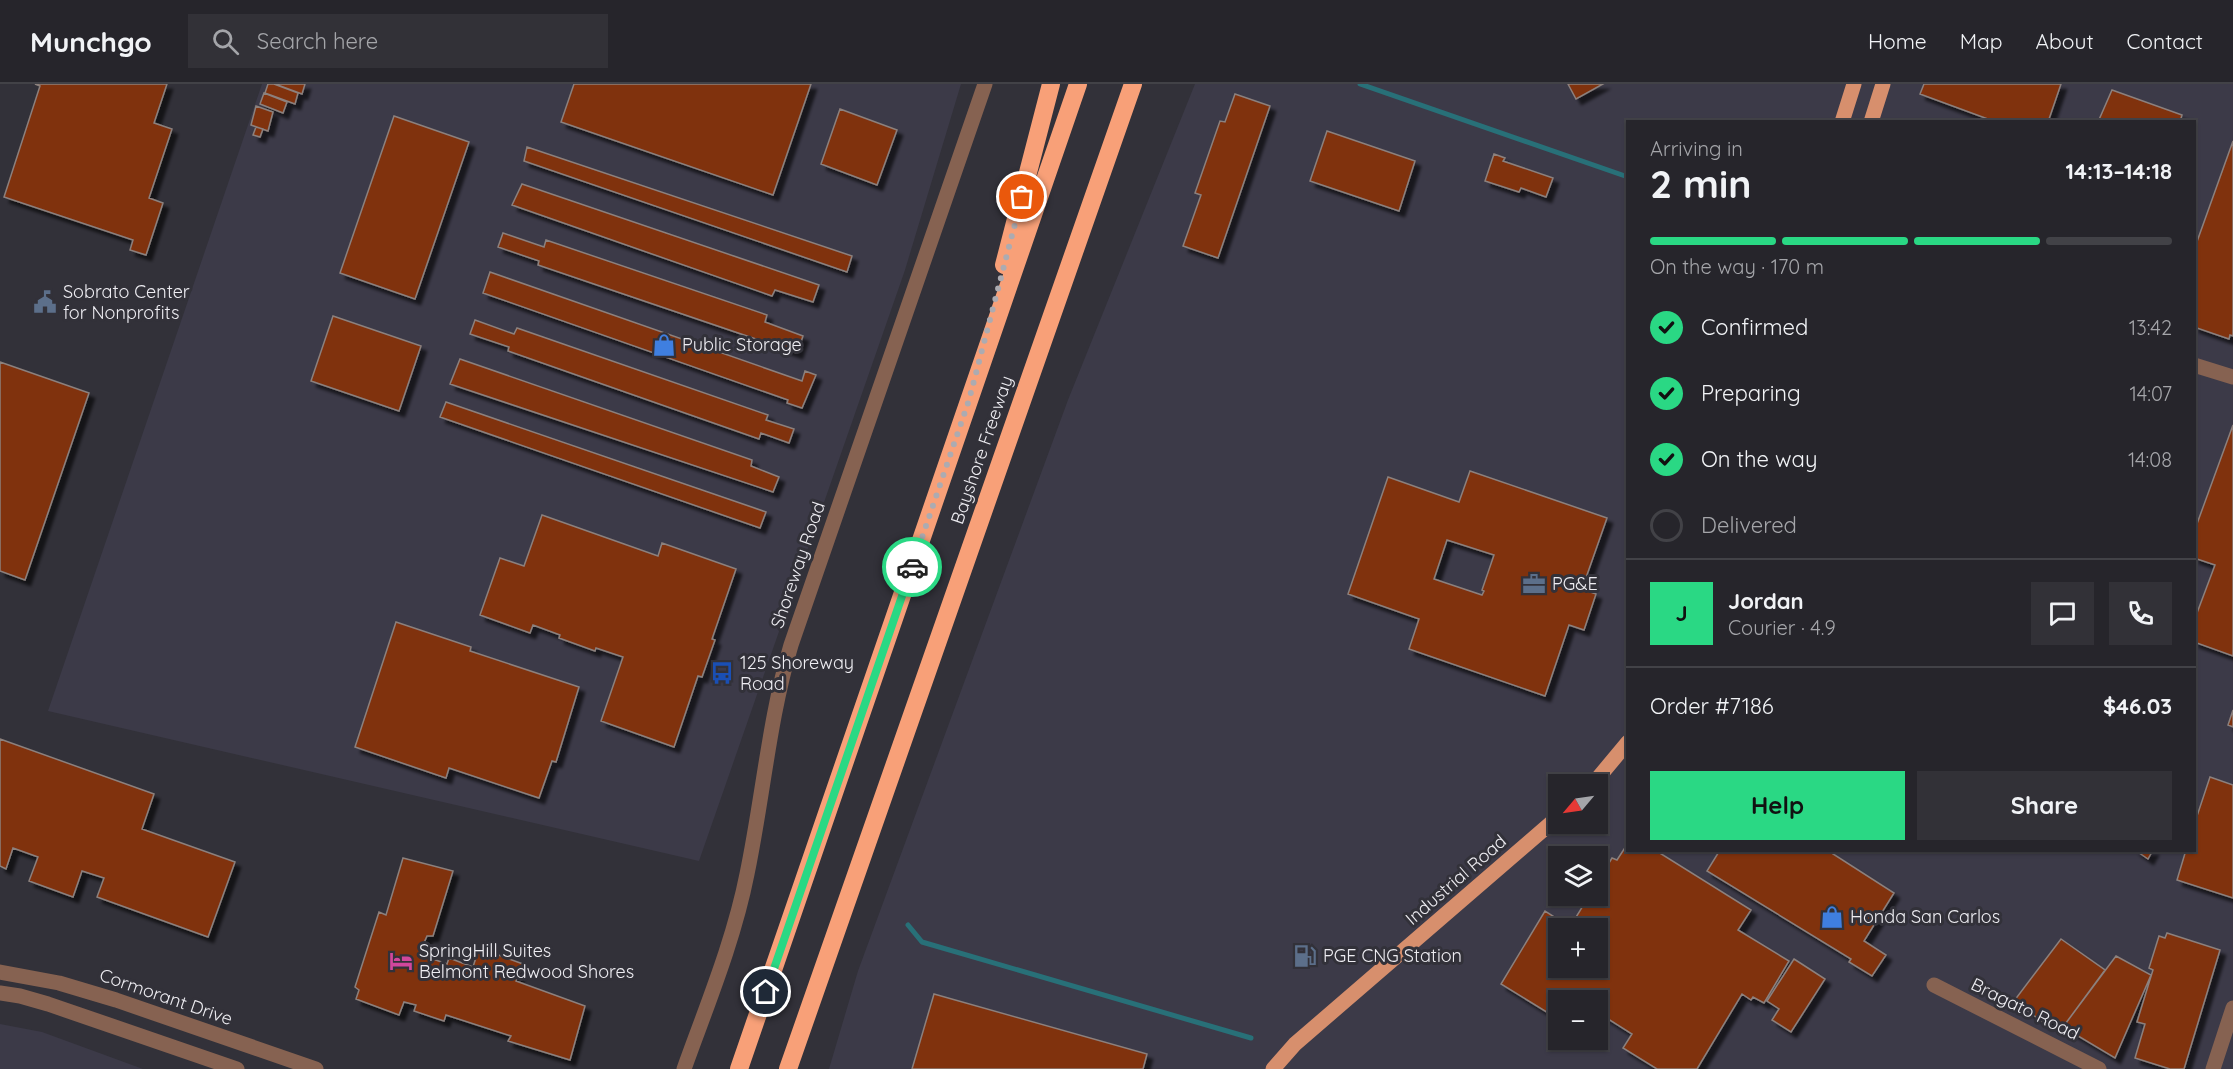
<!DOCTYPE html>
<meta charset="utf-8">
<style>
body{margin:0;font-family:Quicksand,sans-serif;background:#323137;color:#f1f3f6;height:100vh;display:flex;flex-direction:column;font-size:22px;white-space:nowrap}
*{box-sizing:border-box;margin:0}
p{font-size:20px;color:#a4a5a9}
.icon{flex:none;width:33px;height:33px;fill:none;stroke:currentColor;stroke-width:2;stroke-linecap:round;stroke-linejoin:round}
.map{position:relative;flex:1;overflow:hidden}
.sheet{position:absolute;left:1626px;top:36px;width:570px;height:732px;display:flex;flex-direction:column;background:#26252b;border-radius:0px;box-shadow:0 2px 4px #0004,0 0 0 2px #424247}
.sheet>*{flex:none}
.needle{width:39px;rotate:241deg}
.buttons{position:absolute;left:1548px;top:690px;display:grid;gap:12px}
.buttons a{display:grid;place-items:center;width:60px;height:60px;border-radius:0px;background:#26252b;box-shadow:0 2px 4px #0004,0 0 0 2px #424247;font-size:30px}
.pin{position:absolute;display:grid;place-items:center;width:51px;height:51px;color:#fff;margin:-26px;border:3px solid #fff;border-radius:50%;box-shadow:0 2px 6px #0007}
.courier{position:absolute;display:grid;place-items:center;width:60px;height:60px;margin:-30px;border:4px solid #2ad884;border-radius:50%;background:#fff;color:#222;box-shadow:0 2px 8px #0007}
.headline em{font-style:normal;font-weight:700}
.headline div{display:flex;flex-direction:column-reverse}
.headline{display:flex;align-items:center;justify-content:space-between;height:102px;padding:0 24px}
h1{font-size:39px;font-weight:700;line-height:45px}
.bar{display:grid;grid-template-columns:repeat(4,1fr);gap:9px 6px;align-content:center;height:72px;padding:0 24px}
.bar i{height:8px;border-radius:4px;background:#424247}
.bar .selected{background:#2ad884}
.bar p{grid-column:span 4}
.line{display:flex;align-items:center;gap:15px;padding:0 24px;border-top:2px solid #424247}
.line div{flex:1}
.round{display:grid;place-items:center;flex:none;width:63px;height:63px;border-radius:0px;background:#323137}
ol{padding:0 24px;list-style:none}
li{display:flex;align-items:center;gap:18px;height:66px}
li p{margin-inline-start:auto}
li .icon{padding:6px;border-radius:50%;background:#2ad884;color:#111;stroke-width:4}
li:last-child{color:#a4a5a9}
li i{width:33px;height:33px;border:3px solid #424247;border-radius:50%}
.action{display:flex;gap:12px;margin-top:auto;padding:12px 24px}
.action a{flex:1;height:69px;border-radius:0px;background:#2ad884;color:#111;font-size:24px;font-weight:700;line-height:69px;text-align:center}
.action a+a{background:#323137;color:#f1f3f6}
header{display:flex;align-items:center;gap:36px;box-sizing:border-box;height:84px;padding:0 30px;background:#26252b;border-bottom:2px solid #424247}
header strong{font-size:28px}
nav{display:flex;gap:33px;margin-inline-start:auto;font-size:21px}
.search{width:420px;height:54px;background:#323137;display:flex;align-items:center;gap:15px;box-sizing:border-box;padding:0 21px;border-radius:0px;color:#a4a5a9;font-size:22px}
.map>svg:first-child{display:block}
.built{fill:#3c3a48;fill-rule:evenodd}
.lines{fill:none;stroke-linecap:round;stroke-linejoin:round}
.stream{stroke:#287078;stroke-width:5}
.building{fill:#80300f;stroke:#8c817d;stroke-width:1.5;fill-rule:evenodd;filter:url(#shadow)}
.minor{stroke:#866251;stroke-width:15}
.major{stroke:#d78f6d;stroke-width:15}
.highway{stroke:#f8a078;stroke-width:18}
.done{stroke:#acabb1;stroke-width:6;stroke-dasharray:0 10.8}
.route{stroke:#2ad884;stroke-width:8}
.labels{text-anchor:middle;stroke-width:6;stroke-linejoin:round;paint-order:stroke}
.poi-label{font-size:18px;fill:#eeedf2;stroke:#323139;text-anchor:start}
.street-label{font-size:18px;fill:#eeedf2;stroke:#323139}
</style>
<header>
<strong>Munchgo</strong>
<div class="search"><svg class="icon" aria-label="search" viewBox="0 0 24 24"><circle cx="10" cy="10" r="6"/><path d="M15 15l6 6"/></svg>Search here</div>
<nav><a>Home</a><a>Map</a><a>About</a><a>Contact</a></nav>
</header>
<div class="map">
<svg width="2233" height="985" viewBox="0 0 2233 985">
<defs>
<filter id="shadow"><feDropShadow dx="5.5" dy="5.5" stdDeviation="1.5" flood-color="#0009"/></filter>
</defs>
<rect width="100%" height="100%" fill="#323139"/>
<path class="built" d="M262,0H961L905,186L699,777L48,627Z
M1195,0H2233V985H829L858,887L1068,316ZM1628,38H2194V766H1628ZM1558,700H1598V740H1558ZM1558,772H1598V812H1558ZM1558,844H1598V884H1558ZM1558,916H1598V956H1558Z
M0,940L42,948L143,985H0Z"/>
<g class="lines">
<path class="stream" d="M1360,0L1628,93
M908,841L922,858L1251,954"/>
</g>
<path class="building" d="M35,0H167L154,39L172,45L149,114L163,119L146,171L130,166L133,156L4,113L40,2Z
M268,0H274L298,9L295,20L265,9Z
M275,0H305L302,10Z
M574,0H811L773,111L561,38Z
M1568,0H1603L1576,15Z
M1924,0H2061L2048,38H1996L1920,10Z
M2112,6L2182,31L2180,38H2098Z
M264,9L287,18L283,29L260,20Z
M1235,10L1270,22L1218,174L1183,162L1201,111L1195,109L1220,37L1225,38Z
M256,22L273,28L268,47L251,41Z
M840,25L897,46L877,101L821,80Z
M394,32L469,58L415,215L340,189Z
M256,43L263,45L260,53L253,51Z
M1327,47L1415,77L1399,127L1310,97Z
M2233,57V252L2230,251L2229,255L2194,243V166Z
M527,63L852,172L847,188L524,77Z
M1494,70L1505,74L1503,77L1553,94L1546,113L1521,104L1519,108L1485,97Z
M522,100L819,201L813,218L775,206L772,212L512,121Z
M503,149L544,163L546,156L767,231L765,238L803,252L797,269L538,181L539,177L498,163Z
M490,188L802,297L805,287L816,291L802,324L787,319L788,316L483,209Z
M333,232L421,262L399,327L311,297Z
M475,236L514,250L517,244L768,331L766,336L794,345L789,359L761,349L759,355L508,267L509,263L470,250Z
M460,275L752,376L751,382L779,393L773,408L450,300Z
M0,278L89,309L25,496L0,487Z
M446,318L766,428L760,444L440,333Z
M2233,341V572L2194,558V537L2215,481L2194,474V448Z
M1470,387L1607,434L1582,505L1596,510L1584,546L1569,541L1545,612L1409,565L1419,535L1348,510L1388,393L1459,418ZM1447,456L1494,471L1482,506L1484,507L1482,511L1434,495Z
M542,431L658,472L662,459L736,485L712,555L715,556L702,593L698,592L674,663L601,637L623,573L596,564L595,567L559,554L560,551L533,541L530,549L480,531L500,474L524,482Z
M396,538L471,563L470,567L579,603L556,678L552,677L539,714L449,684L446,694L355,663Z
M2233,626V643L2228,641Z
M0,655L154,710L142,745L235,778L208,853L97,813L104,794L82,787L73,813L29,797L38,773L13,764L6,785L0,782Z
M2210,693L2233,701V814L2177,796L2186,766H2194V741Z
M1628,759V766H1655L1751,826L1738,846L1789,877L1764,919L1753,913L1751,916L1742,910L1697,985H1657L1623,964L1632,950L1602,931L1598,938V916H1558V935L1501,900L1545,827L1570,843L1589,812H1598V797L1612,774L1617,776ZM1558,844H1598V884H1558Z
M1720,766H1827L1894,809L1864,857L1886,871L1872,892L1849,878L1851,875L1707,787Z
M2135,766H2153L2148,775Z
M403,774L453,787L433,852H427L419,870L447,880L449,874L473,883L479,864L523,880L516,897L585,922L570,976L508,957L511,952L446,931L444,937L414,927L416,921L404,918L399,931L356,915L359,906L355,903L379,828L386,831Z
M2167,849L2220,866L2184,985H2170L2135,974L2145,940L2137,938L2153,886L2149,884L2159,852L2165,854Z
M2061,855L2105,886L2063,943L2053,935L2047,941L2014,917Z
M2116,872L2151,891L2115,974L2063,943Z
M1794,875L1825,895L1791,948L1772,936L1779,925L1767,917Z
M934,910L1147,970L1143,985H912Z"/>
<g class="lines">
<path class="minor" d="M2194,281L2233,293
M0,888L59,899L116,916L316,985
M1934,901L2099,985
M0,909L20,912L48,920L237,985
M684,985C707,921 734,856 747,790C763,713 769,635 791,561L985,0
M2213,985L2233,924"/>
<path class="major" d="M1842,38L1854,0
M1871,38L1883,0
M1593,700L1628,658
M1273,985L1295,960L1558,733"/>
<path class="highway" d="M1004,181L1051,0
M739,985L1078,0
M788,985L1133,0"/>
</g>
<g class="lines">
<path class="done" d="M912,483L969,316L1022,113"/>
<path class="route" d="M766,908L912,483"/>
</g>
<defs>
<g id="civic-bare" transform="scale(1.8)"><path d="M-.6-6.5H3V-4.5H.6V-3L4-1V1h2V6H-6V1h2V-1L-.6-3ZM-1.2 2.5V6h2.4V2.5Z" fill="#5c6f8a" stroke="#323139" stroke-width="2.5" paint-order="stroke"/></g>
<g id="shop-bare" transform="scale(1.8)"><path d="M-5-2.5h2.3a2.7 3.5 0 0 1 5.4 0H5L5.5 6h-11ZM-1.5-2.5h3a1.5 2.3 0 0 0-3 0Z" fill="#3f7fe0" stroke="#323139" stroke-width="2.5" paint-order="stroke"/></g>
<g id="office-bare" transform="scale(1.8)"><path d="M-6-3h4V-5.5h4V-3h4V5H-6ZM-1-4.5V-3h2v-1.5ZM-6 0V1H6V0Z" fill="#5c6f8a" stroke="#323139" stroke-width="2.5" paint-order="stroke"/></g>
<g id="bus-bare" transform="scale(1.8)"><path d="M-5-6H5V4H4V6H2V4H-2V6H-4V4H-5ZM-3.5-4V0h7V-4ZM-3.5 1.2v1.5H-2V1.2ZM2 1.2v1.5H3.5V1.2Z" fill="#1a4fb4" stroke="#323139" stroke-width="2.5" paint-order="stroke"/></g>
<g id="fuel-bare" transform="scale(1.8)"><path d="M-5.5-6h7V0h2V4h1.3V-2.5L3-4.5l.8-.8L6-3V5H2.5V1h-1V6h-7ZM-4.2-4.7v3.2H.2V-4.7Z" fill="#5c6f8a" stroke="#323139" stroke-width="2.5" paint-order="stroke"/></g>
<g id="hotel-bare" transform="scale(1.8)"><path d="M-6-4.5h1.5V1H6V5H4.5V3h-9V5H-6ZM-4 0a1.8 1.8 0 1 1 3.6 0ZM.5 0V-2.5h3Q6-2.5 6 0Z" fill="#d1479c" stroke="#323139" stroke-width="2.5" paint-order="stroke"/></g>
</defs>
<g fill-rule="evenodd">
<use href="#civic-bare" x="45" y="218"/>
<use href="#shop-bare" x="664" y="261"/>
<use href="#office-bare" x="1534" y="500"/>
<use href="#bus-bare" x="722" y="589"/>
<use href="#shop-bare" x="1832" y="833"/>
<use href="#fuel-bare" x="1305" y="872"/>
<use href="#hotel-bare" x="401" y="877"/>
</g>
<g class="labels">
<g class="poi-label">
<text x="63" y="214">Sobrato Center<tspan x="63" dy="21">for Nonprofits</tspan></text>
<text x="682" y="267">Public Storage</text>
<text x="1552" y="506">PG&amp;E</text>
<text x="740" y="585">125 Shoreway<tspan x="740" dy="21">Road</tspan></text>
<text x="1850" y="839">Honda San Carlos</text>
<text x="419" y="873">SpringHill Suites<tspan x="419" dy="21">Belmont Redwood Shores</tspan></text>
<text x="1323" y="878">PGE CNG Station</text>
</g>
<g class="street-label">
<text transform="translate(982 366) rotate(-71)" y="6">Bayshore Freeway</text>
<text transform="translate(798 481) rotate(-71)" y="6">Shoreway Road</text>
<text transform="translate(1456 796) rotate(-41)" y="6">Industrial Road</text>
<text transform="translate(166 913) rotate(19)" y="6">Cormorant Drive</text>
<text transform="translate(2025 925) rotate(26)" y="6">Bragato Road</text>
</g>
</g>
</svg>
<div class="buttons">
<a><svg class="needle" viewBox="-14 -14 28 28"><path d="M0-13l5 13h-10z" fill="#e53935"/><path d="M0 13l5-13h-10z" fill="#a4a5a9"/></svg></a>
<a><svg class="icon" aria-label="layers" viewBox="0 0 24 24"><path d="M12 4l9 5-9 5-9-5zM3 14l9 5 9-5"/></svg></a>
<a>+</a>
<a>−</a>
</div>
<div class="pin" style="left:1022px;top:113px;background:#ea580c"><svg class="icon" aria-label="bag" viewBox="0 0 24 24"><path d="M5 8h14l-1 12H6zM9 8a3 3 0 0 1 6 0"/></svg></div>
<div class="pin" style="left:766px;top:908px;background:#1f2937"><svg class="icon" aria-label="home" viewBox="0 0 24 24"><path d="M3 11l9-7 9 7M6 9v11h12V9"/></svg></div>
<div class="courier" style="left:912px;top:483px"><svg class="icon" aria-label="car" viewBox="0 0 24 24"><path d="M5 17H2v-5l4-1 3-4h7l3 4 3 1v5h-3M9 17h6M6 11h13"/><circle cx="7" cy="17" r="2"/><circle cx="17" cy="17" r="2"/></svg></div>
<section class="sheet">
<div class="headline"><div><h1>2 min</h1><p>Arriving in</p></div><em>14:13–14:18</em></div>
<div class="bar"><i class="selected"></i><i class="selected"></i><i class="selected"></i><i></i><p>On the way · 170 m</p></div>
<ol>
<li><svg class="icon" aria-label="check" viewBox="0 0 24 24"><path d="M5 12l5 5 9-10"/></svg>Confirmed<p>13:42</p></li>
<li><svg class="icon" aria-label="check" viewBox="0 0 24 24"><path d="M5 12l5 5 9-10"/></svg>Preparing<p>14:07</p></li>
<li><svg class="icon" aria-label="check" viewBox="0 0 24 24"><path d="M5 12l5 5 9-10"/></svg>On the way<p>14:08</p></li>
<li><i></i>Delivered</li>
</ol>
<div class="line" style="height:108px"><b class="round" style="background:#2ad884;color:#111">J</b><div><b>Jordan</b><p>Courier · 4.9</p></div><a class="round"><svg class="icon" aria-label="chat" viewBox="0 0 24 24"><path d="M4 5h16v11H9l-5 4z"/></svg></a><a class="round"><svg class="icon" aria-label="phone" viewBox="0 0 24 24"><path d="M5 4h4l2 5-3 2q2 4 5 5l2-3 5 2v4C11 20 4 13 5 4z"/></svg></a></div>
<div class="line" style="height:78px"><div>Order #7186</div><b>$46.03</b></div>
<div class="action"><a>Help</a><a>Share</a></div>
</section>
</div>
